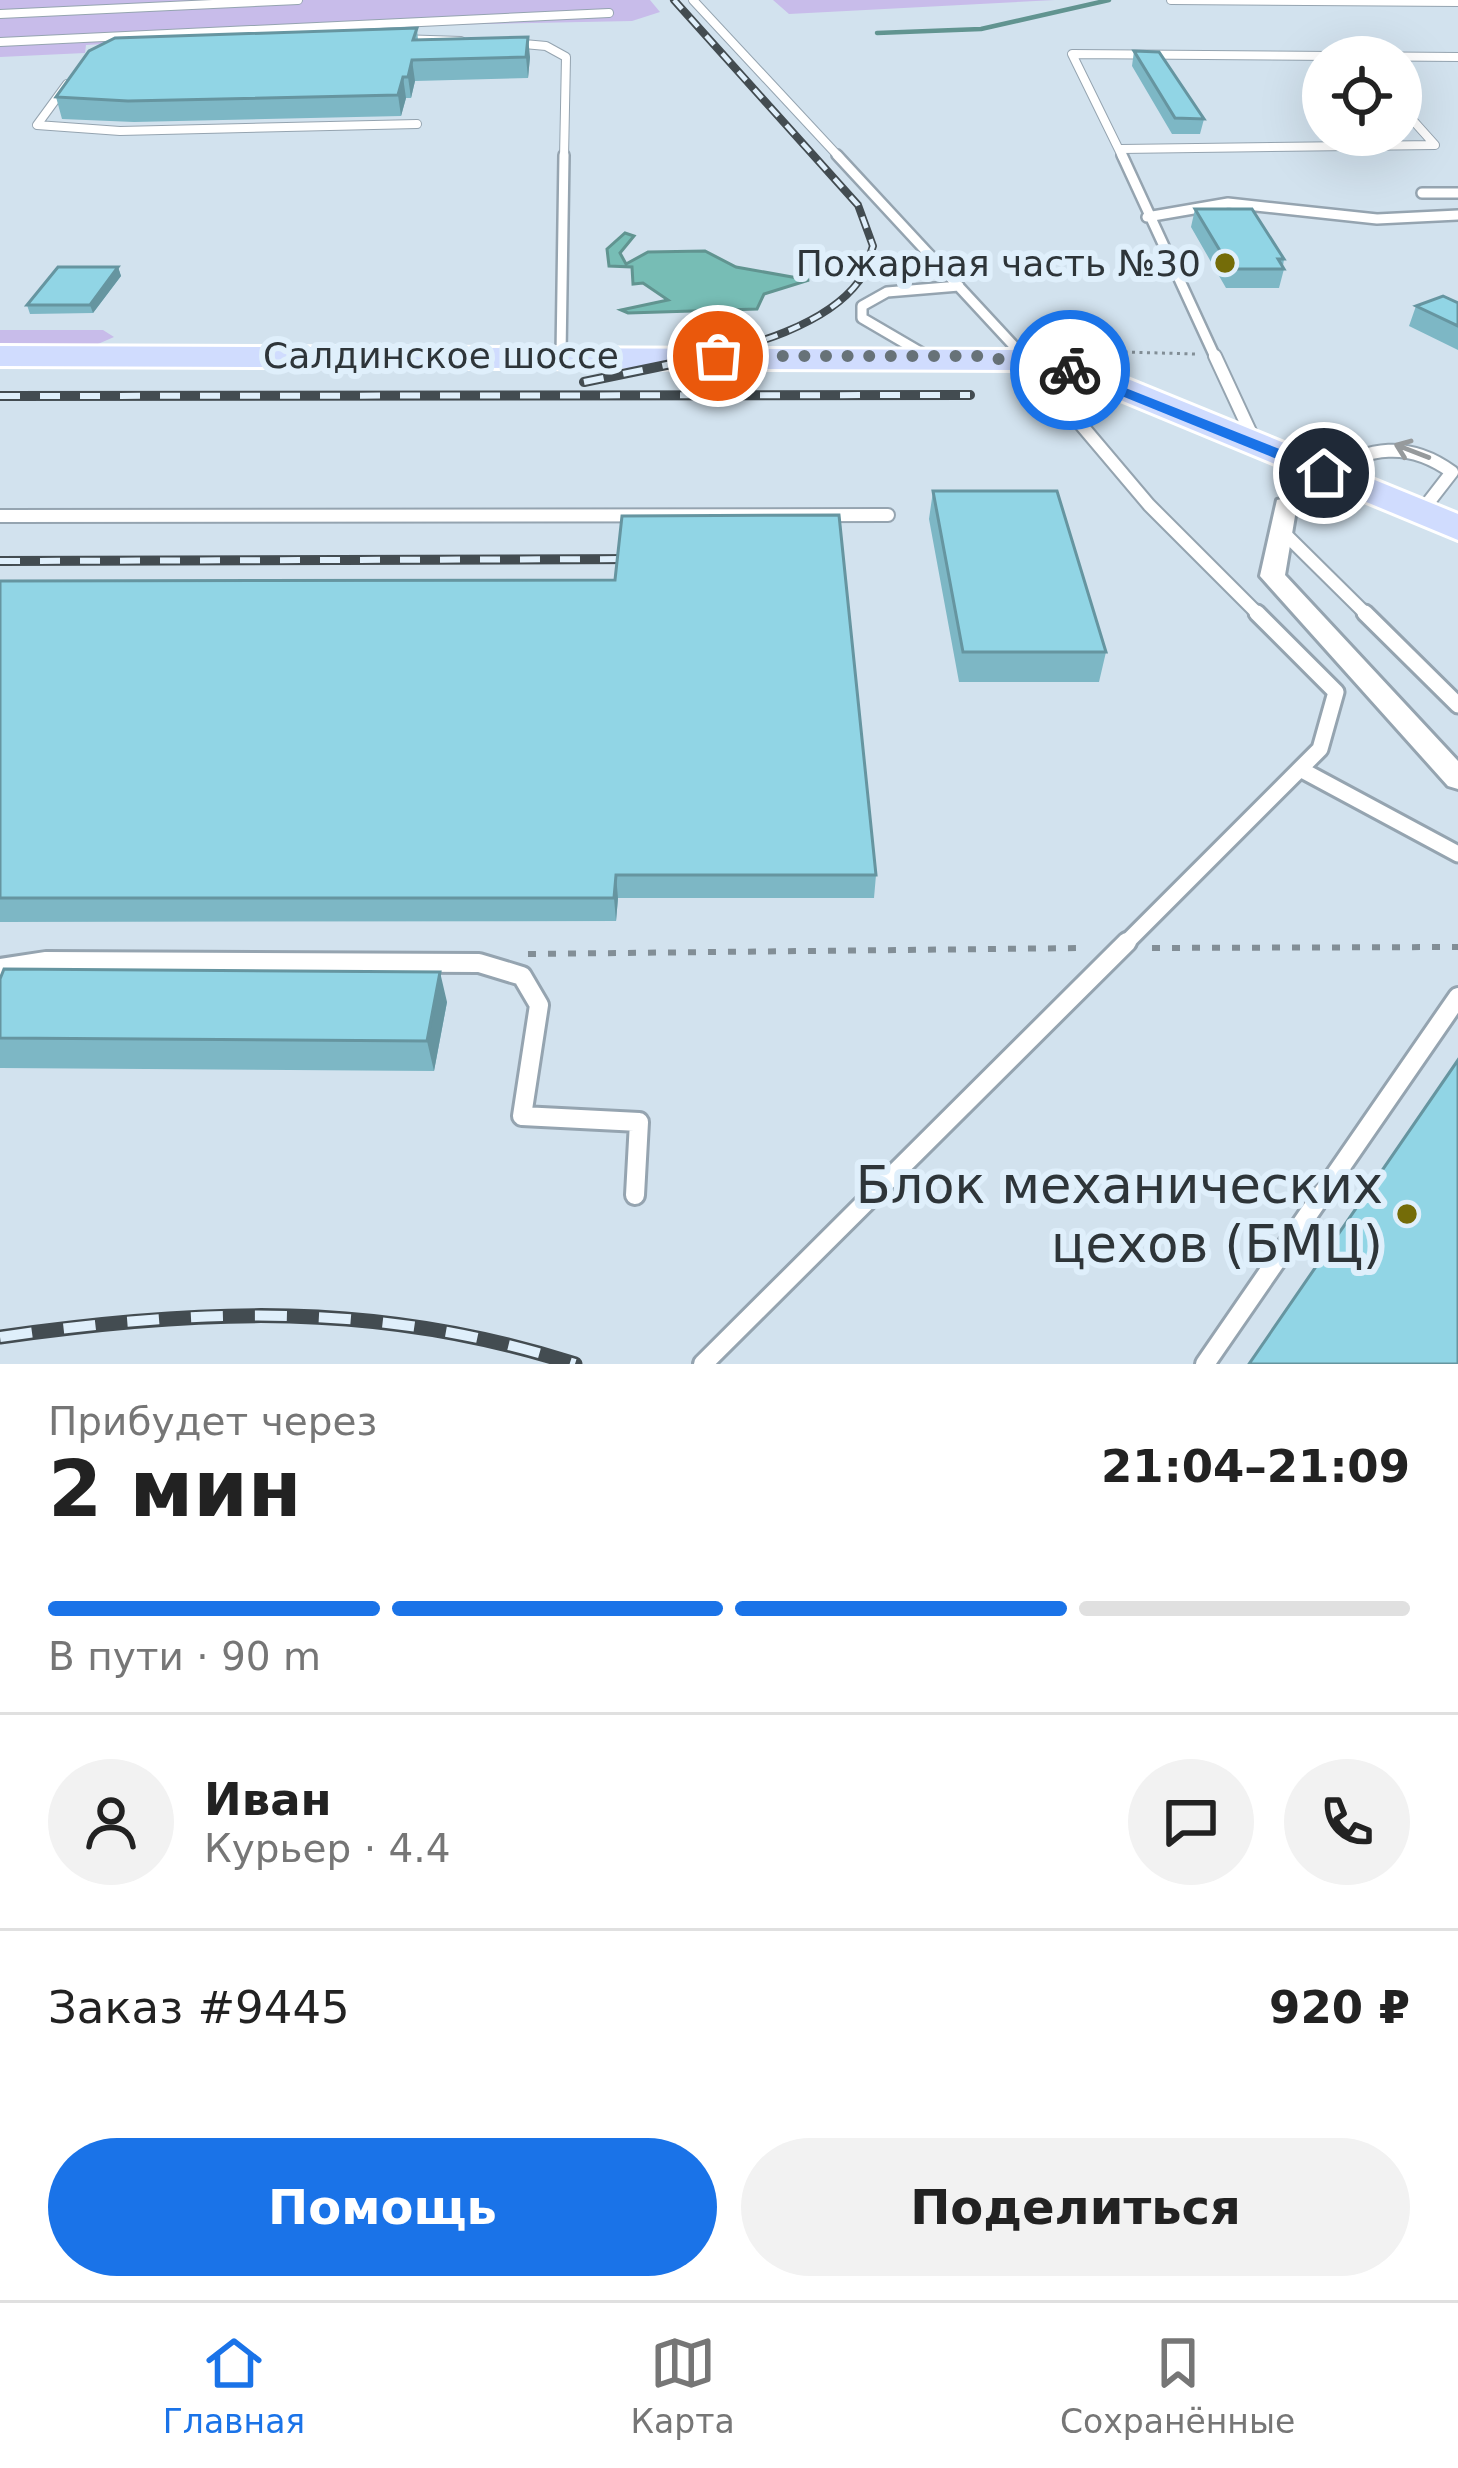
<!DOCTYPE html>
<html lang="ru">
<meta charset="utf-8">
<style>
body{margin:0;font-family:"DejaVu Sans",sans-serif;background:#f2f2f2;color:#222;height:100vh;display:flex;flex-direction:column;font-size:45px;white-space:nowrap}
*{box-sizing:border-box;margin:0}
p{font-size:39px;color:#767676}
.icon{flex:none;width:66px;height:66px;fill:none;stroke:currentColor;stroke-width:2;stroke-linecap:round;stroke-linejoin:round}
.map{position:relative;height:1364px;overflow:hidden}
.drawer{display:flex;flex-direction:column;background:#fff;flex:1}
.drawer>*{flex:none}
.fabs{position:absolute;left:1302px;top:36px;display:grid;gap:24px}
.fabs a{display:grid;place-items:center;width:120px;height:120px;border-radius:50%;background:#fff;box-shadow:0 12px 48px #0002;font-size:60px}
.pin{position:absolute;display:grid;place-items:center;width:102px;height:102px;color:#fff;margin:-51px;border:6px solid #fff;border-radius:50%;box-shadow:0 3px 12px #0007}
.courier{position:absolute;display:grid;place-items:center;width:120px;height:120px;margin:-60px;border:9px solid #1a73e8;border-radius:50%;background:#fff;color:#222;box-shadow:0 3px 15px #0007}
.head em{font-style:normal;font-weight:600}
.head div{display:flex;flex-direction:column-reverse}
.head{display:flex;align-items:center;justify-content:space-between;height:204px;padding:0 48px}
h1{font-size:78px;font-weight:600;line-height:90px}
.bar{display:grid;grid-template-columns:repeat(4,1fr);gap:18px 12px;align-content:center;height:144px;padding:0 48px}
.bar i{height:15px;border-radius:9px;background:#e0e0e0}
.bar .selected{background:#1a73e8}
.bar p{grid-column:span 4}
.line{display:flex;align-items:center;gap:30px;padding:0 48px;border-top:3px solid #e0e0e0}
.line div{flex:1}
.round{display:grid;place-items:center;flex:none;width:126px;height:126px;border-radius:63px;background:#f2f2f2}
.cta{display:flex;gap:24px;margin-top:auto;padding:24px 48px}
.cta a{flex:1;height:138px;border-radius:72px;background:#1a73e8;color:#fff;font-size:48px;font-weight:600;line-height:138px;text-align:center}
.cta a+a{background:#f2f2f2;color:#222}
.dock{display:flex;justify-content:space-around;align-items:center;height:168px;border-top:3px solid #e0e0e0;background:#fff;font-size:33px;color:#767676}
.dock a{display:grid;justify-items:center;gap:6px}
.dock .selected{color:#1a73e8}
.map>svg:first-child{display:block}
.green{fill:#c8bcea}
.water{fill:#77bdb5;stroke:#619490;stroke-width:3}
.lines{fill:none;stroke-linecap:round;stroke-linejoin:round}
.stream{stroke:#619490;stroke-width:4.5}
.lane-far4-casing{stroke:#95a4b0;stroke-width:10}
.lane-far3-casing{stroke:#95a4b0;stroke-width:14}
.lane-far2-casing{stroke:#95a4b0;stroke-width:16}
.lane-far1-casing{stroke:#95a4b0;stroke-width:21}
.lane-casing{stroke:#95a4b0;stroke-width:24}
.street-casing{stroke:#95a4b0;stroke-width:6}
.primary-casing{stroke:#fff;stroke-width:6}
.path-far1{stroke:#828e96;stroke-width:3;stroke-dasharray:3 4.5;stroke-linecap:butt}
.path{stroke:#828e96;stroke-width:6;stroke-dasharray:8 12;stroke-linecap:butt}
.lane-far4{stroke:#fff;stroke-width:8}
.lane-far3{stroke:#fff;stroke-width:9}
.lane-far2{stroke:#fff;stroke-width:12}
.lane-far1{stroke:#fff;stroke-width:15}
.lane{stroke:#fff;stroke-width:18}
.street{fill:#fff;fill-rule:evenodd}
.primary{fill:#d0dcfe;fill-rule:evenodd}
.rail-far2-casing{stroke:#434c51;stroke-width:8}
.rail-far1-casing{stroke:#434c51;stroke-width:10}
.rail-casing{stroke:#434c51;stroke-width:15}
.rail-far2{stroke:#dfeffb;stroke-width:4.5;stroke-dasharray:12;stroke-linecap:butt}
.rail-far1{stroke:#dfeffb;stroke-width:6;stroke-dasharray:20;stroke-linecap:butt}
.rail{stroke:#dfeffb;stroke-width:10;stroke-dasharray:32;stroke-linecap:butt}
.wall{fill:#7db7c5}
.shaded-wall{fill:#6695a0}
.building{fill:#91d5e5;stroke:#6695a0;stroke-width:3}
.oneway{stroke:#969a9c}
.route{fill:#1a73e8}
.done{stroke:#677278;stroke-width:12;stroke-dasharray:0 21.6}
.poi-dot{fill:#746c08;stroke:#dfeffb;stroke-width:4.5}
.labels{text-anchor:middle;stroke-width:12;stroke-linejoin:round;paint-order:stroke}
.far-poi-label{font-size:36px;fill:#2e3539;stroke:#dfeffb;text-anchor:end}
.far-street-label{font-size:36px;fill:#2e3539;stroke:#dfeffb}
.near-poi-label{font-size:51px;fill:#2e3539;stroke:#dfeffb;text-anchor:end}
</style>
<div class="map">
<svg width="1458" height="1364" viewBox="0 0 1458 1364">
<rect width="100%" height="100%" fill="#d2e2ee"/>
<path class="green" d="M0,0H650L660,12L632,21L434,25L86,45L85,53L0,57Z
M773,0H1055L789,14Z
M0,330H103L114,337L91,347H0Z"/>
<path class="water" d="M625,233L634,236L620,253L626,264L648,252L705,251L736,267L809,280L764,294L757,309L628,313L621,310L668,300L643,283L633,284L632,267L609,266L607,249Z"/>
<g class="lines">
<path class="stream" d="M877,33L981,29L1109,0"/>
<g class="lane-far4-casing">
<path id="lane-far4" d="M693,0L840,158
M1171,0L1458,2
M0,14L298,0
M399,39L461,41
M0,42L609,13
M513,43L546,46L566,57L564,158
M67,84L37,125L120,131L417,124
M1121,149L1435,145L1401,107
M1123,158L1072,54L1458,57"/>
</g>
<g class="lane-far3-casing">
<path id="lane-far3" d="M837,155L1026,359
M1122,155L1216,359
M1422,193H1458
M1147,217L1228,203L1377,219L1458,215
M561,355L564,155
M927,356L862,318V306L887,292L959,286"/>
</g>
<g class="lane-far2-casing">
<path id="lane-far2" d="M1023,356L1149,505L1260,616
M1215,356L1254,440
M1324,473C1369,447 1408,440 1452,472L1421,512
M0,516L888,515
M1282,531L1368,616"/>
</g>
<g class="lane-far1-casing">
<path id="lane-far1" d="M1365,613L1458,705
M1300,769L1458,854
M1124,945L1320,749L1336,692L1257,613"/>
</g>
<g class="lane-casing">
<path id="lane" d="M0,968L46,961L479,963L522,976L539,1005L522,1116L639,1122L635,1195
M703,1364L1127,942
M1205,1364L1458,997"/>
</g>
<g class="street-casing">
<path id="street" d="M1361,481L1372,488L1369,493L1296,510L1285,575L1458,761V789L1448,786L1260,576L1277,500Z"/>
</g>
<g class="primary-casing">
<path id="primary" d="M0,346L1027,350L1118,375L1458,514V540L1094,389L1026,370L0,366Z"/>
</g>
<path class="path-far1" d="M1087,351L1196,354"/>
<path class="path" d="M1152,948L1458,947
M528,954L1086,948"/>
<use href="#lane-far4" class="lane-far4"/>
<use href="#lane-far3" class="lane-far3"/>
<use href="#lane-far2" class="lane-far2"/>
<use href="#lane-far1" class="lane-far1"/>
<use href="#lane" class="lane"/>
<use href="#street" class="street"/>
<use href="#primary" class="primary"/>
<g class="rail-far2-casing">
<path id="rail-far2" d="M674,0L858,205L873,246C869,257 866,272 859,281C826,326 749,346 698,359"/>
</g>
<g class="rail-far1-casing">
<path id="rail-far1" d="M584,382L710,356
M0,396L970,395
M0,561L648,559"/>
</g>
<g class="rail-casing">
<path id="rail" d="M0,1337C202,1308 379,1301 575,1364"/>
</g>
<use href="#rail-far2" class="rail-far2"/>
<use href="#rail-far1" class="rail-far1"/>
<use href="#rail" class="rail"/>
</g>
<path class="wall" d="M417,28L418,40L530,57L528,78L415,81L411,98H406L401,116L134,122L62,119L56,97Z
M1134,51L1204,119L1200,134H1172L1132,66Z
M1195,209L1284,259L1283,266L1284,269L1279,288H1226L1191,227Z
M118,267L121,276L93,313L30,314L27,305Z
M1458,303V350L1409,326L1416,306Z
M933,491L1106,652L1099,682H959L929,519Z
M615,580L876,875L874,898H618L616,921L0,922V581Z
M0,979L447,1002L434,1071L0,1068Z"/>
<path class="shaded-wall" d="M528,37L530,57L528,78L526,57Z
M412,60L415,81L411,98L408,77Z
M403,77L406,98L401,116L398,95Z
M118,267L121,276L93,313L90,305Z
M616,875L618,898L616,921L614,898Z
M440,972L447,1002L434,1071L427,1041Z"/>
<path class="building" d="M417,28L413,40L528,37L526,57L412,60L408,77H403L398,95L128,101L56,97L89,51L115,38Z
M1134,51L1159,52L1204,119L1175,118Z
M1195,209H1252L1284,259H1278L1284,269H1231Z
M58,267H118L90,305H27Z
M1443,296L1458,303V326L1416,306Z
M933,491H1057L1106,652H963Z
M839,515L876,875H616L614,898H0V581L615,580L622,516Z
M4,969L440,972L427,1041L0,1038V979Z
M1458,1060V1364H1249Z"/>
<defs><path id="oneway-shaft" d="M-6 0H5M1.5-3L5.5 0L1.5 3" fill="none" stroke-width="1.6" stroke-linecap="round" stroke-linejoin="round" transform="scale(3)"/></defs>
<use class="oneway" href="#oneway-shaft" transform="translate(1412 451) rotate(-159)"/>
<path class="route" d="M1070,366L1330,469L1333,473L1319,476L1065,373Z"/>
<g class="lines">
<path class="done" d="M718,356H979L1070,370"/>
</g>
<g class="poi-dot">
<circle cx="1225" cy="263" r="12"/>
<circle cx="1407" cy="1214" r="12"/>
</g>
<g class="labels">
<g class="far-poi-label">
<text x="1201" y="276">Пожарная часть №30</text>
</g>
<g class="far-street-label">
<text x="441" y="368">Салдинское шоссе</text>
</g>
<g class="near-poi-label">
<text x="1383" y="1203">Блок механических<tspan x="1383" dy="59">цехов (БМЦ)</tspan></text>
</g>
</g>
</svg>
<div class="fabs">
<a><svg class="icon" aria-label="locate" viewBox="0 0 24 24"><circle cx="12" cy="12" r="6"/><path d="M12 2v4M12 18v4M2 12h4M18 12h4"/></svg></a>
</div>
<div class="pin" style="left:718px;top:356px;background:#ea580c"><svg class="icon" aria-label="bag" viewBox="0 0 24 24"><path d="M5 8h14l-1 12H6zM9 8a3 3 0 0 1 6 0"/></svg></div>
<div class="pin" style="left:1324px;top:473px;background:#1f2937"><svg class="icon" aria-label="home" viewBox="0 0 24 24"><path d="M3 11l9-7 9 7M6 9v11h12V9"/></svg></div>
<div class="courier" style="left:1070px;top:370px"><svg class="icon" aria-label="bike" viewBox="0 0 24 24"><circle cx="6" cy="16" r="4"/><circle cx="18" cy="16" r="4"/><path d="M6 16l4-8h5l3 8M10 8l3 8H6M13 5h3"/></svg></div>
</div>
<section class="drawer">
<div class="head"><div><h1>2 мин</h1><p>Прибудет через</p></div><em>21:04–21:09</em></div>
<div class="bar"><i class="selected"></i><i class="selected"></i><i class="selected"></i><i></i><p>В пути · 90 m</p></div>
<div class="line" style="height:216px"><a class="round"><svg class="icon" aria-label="person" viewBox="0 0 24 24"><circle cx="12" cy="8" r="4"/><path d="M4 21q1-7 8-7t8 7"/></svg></a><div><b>Иван</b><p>Курьер · 4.4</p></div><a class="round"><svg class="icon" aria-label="chat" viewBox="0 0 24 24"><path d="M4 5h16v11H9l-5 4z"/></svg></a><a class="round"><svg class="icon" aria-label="phone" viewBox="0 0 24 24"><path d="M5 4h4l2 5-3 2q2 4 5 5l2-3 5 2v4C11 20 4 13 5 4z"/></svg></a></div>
<div class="line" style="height:156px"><div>Заказ #9445</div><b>920 ₽</b></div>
<div class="cta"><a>Помощь</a><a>Поделиться</a></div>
</section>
<nav class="dock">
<a class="selected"><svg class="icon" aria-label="home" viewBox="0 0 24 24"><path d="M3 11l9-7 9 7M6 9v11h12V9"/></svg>Главная</a>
<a><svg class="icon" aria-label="map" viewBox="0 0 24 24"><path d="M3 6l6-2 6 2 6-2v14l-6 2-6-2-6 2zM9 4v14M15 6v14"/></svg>Карта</a>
<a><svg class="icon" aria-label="saved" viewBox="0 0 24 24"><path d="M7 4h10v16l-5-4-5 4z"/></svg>Сохранённые</a>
</nav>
